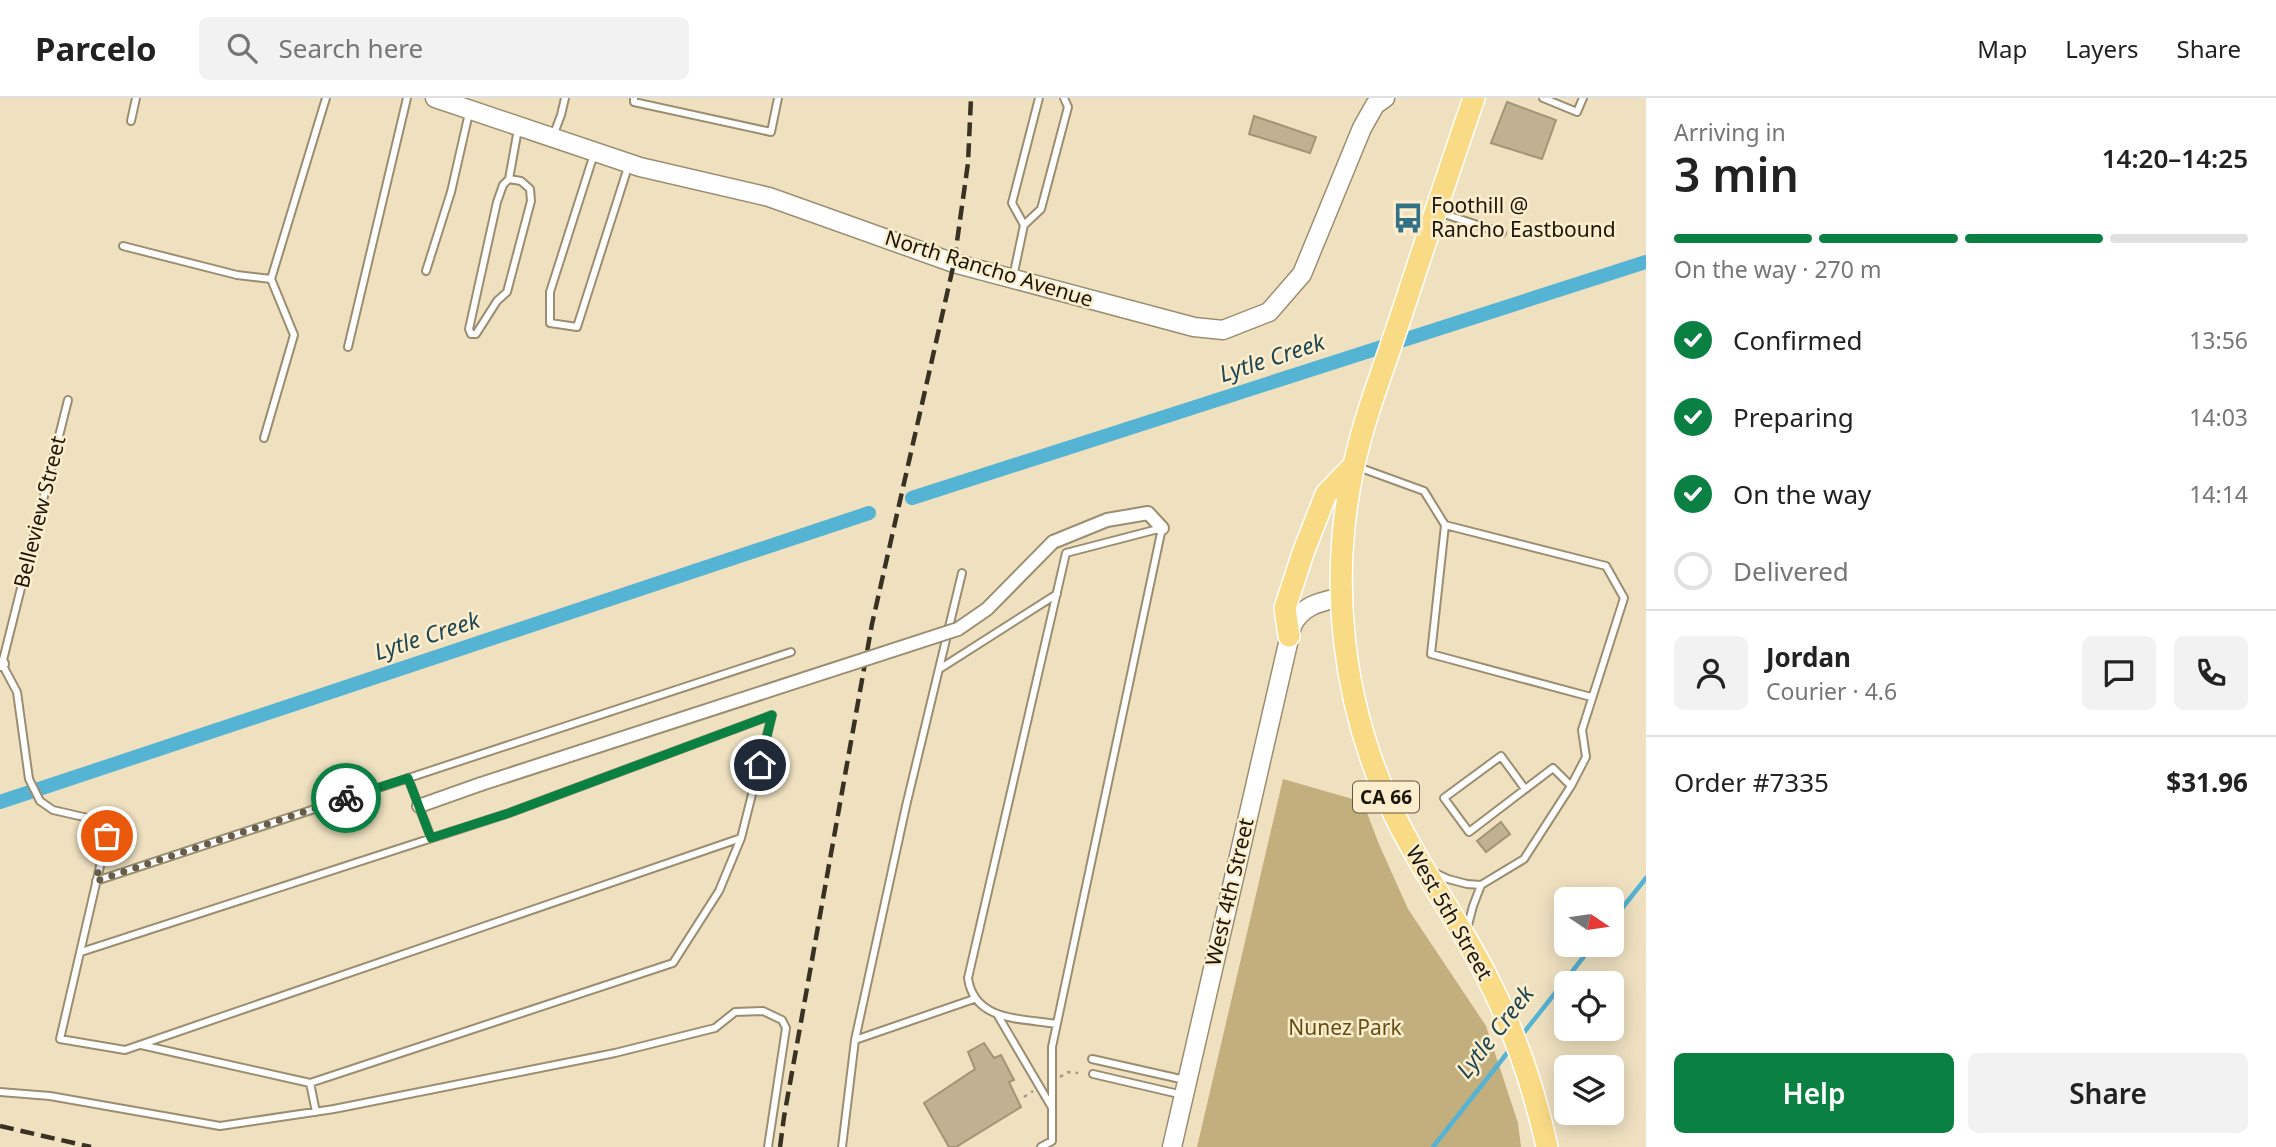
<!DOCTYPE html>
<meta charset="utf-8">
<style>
body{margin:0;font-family:"Noto Sans",sans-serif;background:#f2f2f2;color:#222;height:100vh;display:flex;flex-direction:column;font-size:26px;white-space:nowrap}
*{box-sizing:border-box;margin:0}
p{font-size:23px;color:#767676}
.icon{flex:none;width:38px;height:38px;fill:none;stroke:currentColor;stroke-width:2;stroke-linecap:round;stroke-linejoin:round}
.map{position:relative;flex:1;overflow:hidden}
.drawer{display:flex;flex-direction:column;background:#fff;width:630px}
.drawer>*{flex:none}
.needle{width:46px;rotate:103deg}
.buttons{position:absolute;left:1554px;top:789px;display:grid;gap:14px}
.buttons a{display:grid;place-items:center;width:70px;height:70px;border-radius:10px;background:#fff;box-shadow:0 4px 18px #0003;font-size:35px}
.pin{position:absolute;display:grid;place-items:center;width:60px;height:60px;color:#fff;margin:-30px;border:4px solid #fff;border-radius:50%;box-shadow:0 2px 7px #0007}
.courier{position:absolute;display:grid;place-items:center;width:70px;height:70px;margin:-35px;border:5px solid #0b8043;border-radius:50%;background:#fff;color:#222;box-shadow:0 2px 9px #0007}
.summary em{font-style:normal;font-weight:600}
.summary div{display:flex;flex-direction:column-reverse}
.summary{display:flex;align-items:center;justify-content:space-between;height:119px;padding:0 28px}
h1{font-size:46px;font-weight:600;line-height:52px}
.bar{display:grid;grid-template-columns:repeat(4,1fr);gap:10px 7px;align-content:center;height:84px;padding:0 28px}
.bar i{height:9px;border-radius:5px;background:#e0e0e0}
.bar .current{background:#0b8043}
.bar p{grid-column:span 4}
.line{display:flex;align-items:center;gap:18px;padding:0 28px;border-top:2px solid #e0e0e0}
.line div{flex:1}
.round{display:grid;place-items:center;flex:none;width:74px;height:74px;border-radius:10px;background:#f2f2f2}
ol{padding:0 28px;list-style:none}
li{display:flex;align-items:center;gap:21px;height:77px}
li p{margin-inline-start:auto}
li .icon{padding:7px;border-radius:50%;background:#0b8043;color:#fff;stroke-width:4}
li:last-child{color:#767676}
li i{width:38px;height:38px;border:4px solid #e0e0e0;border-radius:50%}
.primary-button{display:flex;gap:14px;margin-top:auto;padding:14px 28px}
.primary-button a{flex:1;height:80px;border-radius:10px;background:#0b8043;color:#fff;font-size:28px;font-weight:600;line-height:80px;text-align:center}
.primary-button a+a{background:#f2f2f2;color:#222}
header{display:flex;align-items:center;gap:42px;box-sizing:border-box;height:98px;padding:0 35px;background:#fff;border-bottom:2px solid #e0e0e0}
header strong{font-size:33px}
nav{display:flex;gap:38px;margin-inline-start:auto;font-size:24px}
.search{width:490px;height:63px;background:#f2f2f2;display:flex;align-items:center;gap:18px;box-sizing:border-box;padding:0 24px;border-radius:10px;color:#767676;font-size:26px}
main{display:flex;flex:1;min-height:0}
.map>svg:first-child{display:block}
.green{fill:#c3ae7d}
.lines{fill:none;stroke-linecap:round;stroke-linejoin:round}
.stream{stroke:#55b3d3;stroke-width:4.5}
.canal{stroke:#55b3d3;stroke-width:14}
.building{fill:#bfb191;stroke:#a29576;stroke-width:2}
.lane-casing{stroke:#9b8e70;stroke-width:10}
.street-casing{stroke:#9b8e70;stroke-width:16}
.secondary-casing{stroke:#9b8e70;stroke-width:21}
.primary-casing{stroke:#fff;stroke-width:24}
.path{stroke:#a4997f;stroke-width:2.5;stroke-dasharray:3.5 5;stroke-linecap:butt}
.lane{stroke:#fff;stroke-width:6}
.street{stroke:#fff;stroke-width:12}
.secondary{stroke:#fff;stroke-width:18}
.primary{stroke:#f9da85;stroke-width:21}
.rail{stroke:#393223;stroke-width:4.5;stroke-dasharray:14 7;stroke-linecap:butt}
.street-bridge-casing{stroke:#9b8e70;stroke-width:16;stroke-linecap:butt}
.street-bridge{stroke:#fff;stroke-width:12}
.done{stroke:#655d4a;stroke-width:7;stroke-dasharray:0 12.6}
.route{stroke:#0b8043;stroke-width:9}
.labels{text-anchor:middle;stroke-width:5;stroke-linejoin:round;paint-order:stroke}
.shield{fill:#fceecd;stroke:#5e5744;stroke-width:2}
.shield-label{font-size:19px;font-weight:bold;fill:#1b160a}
.poi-label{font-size:21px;fill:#1b160a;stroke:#fceecd;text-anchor:start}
.street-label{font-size:21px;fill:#1b160a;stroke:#fceecd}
.park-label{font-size:21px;fill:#634d15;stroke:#fceecd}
.water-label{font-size:23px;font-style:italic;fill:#1c4654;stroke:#fceecd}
</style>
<header>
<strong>Parcelo</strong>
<div class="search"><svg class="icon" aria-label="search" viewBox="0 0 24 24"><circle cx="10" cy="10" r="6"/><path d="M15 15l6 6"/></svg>Search here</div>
<nav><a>Map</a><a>Layers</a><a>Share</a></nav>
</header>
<main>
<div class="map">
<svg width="1646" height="1049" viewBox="0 0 1646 1049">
<rect width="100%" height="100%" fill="#efe1c0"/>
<path class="green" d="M1283,681L1363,704L1378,744L1408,811L1486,928L1518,1025L1521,1049H1197Z"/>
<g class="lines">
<path class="stream" d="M1612,823L1646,780
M1522,937L1593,847
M1433,1049L1512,949"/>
<path class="canal" d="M912,400L1646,164
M0,704L869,415"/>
</g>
<path class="building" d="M1507,4L1556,22L1542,61L1491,45Z
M1254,18L1316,39L1310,55L1249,36Z
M1501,724L1510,736L1486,754L1477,743Z
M984,945L994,960L1001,957L1014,982L1009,984L1021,1009L956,1049H949L924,1005L975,971L968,954Z"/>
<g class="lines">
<g class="lane-casing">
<path id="lane" d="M634,0V4L771,34L778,0
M1543,0L1577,14L1583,0
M131,23L136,0
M553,38L561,17L565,0
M594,56L550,194V225L577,229L629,66
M509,81L521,83L530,91L531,103L507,194L497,203L476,236H471L469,231L497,104L503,87L509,81L518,31
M1438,114L1502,135
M1024,127L1012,105L1039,0
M123,148L237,177L271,181
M426,173L451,94L469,15
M1013,179L1024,127L1041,111L1068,9L1064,0
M348,249L407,0
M68,302L2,566L17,594L29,681L40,703L53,712L101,723L107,738L60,941L125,952L741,740L772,617L509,715L81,854
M264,340L294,237L271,181L326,0
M1358,369L1424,393L1445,427
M941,570L1057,496
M408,680L431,740
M1525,691L1501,658L1444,700L1469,734L1553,670L1571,688
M1433,774L1448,781L1467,786L1481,787L1524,761L1571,688L1586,659L1582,632L1624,500L1606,468L1445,427L1431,556L1591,599
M96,783L791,554
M1467,831L1473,808L1481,787
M997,916L1051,1008
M855,942L974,901
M141,947L310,985L673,865L719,793L741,740
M1092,961L1185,982
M1093,976L1183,997
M310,985L316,1014
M0,994L50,998L220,1028L334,1011L615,955L715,930L735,914L763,913L782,922L786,930L768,1049
M842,1049L855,942L906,708L962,475
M1041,1049L1052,1043V949L1162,430L1066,455L968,880C974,924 1022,920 1057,926"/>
</g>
<g class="street-casing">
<path id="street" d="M1053,444L1107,422L1148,415L1162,430
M0,566H2
M419,708L481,686"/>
</g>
<g class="secondary-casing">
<path id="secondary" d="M435,0L640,69L769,99L954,165L1194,229L1223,232L1269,214L1302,176L1362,30L1375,7L1385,0
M1172,1049L1292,528C1302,507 1320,504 1342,499"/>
</g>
<g class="primary-casing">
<path id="primary" d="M1474,0C1449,72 1425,145 1401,218C1385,267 1365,316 1354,367C1328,483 1342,608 1394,716C1421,773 1460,824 1488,881C1515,934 1534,990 1547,1049
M1289,538L1285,510L1303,455L1326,396L1354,367"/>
</g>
<path class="path" d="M1060,979L1068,974L1078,975
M1024,999L1033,993"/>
<use href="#lane" class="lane"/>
<use href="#street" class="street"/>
<use href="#secondary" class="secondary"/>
<use href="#primary" class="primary"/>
<path class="rail" d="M0,1028L91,1049
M780,1049L784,1019L872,526L954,165L968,65L971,0"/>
<g class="street-bridge-casing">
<path id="street-bridge" d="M481,686L958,531L987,511L1053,444"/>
</g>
<use href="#street-bridge" class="street-bridge"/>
</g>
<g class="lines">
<path class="done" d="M107,738L96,783L346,700"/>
<path class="route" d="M346,700L408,680L431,740L509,715L772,617L760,667"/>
</g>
<defs>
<g id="bus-bare" transform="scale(2.415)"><path d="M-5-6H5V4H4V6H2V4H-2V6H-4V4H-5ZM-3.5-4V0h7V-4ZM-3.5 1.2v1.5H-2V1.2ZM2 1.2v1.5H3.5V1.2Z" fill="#337187" stroke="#fceecd" stroke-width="2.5" paint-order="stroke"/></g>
</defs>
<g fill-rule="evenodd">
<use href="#bus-bare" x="1408" y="120"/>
</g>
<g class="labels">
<rect class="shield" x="1353" y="683.5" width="66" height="31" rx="5"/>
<g class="shield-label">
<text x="1386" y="706">CA 66</text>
</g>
<g class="poi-label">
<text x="1431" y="115">Foothill @<tspan x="1431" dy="24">Rancho Eastbound</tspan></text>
</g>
<g class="street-label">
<text transform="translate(989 171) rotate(17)" y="7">North Rancho Avenue</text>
<text transform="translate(40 414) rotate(-76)" y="7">Belleview Street</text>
<text transform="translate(1230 794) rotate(-77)" y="7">West 4th Street</text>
<text transform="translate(1449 815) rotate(60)" y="7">West 5th Street</text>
</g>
<g class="park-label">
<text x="1345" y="937">Nunez Park</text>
</g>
<g class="water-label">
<text transform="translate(1272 260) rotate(-18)" y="8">Lytle Creek</text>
<text transform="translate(427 538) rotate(-18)" y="8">Lytle Creek</text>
<text transform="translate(1495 934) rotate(-52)" y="8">Lytle Creek</text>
</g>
</g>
</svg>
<div class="buttons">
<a><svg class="needle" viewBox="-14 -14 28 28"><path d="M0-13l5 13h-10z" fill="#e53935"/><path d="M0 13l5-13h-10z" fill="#767676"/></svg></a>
<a><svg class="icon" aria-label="locate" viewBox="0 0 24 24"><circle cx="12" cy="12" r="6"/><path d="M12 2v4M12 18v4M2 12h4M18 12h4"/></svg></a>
<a><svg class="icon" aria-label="layers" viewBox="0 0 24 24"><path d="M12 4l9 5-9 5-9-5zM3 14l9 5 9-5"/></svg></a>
</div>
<div class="pin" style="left:107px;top:738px;background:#ea580c"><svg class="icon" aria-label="bag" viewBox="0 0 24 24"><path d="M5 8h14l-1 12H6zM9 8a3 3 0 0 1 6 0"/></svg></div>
<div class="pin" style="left:760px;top:667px;background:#1f2937"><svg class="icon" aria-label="home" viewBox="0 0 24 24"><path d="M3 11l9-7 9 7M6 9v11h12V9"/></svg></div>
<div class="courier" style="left:346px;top:700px"><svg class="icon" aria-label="bike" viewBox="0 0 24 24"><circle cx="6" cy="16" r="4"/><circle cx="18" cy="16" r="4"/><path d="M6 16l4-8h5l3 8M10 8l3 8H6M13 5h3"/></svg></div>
</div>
<section class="drawer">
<div class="summary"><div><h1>3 min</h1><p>Arriving in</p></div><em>14:20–14:25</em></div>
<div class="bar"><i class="current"></i><i class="current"></i><i class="current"></i><i></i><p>On the way · 270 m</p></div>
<ol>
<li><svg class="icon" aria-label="check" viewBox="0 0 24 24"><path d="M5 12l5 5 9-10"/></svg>Confirmed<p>13:56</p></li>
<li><svg class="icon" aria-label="check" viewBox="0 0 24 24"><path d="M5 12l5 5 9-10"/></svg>Preparing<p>14:03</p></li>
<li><svg class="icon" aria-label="check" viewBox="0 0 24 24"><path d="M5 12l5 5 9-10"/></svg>On the way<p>14:14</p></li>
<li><i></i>Delivered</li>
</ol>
<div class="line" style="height:126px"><a class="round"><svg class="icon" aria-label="person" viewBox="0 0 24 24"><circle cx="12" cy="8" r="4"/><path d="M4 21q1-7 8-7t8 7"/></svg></a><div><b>Jordan</b><p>Courier · 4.6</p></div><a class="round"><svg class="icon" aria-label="chat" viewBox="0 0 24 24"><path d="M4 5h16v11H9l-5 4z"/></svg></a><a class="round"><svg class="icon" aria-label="phone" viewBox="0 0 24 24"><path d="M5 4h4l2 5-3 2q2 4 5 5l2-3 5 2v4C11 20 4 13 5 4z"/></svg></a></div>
<div class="line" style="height:91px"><div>Order #7335</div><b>$31.96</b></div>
<div class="primary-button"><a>Help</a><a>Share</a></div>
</section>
</main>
